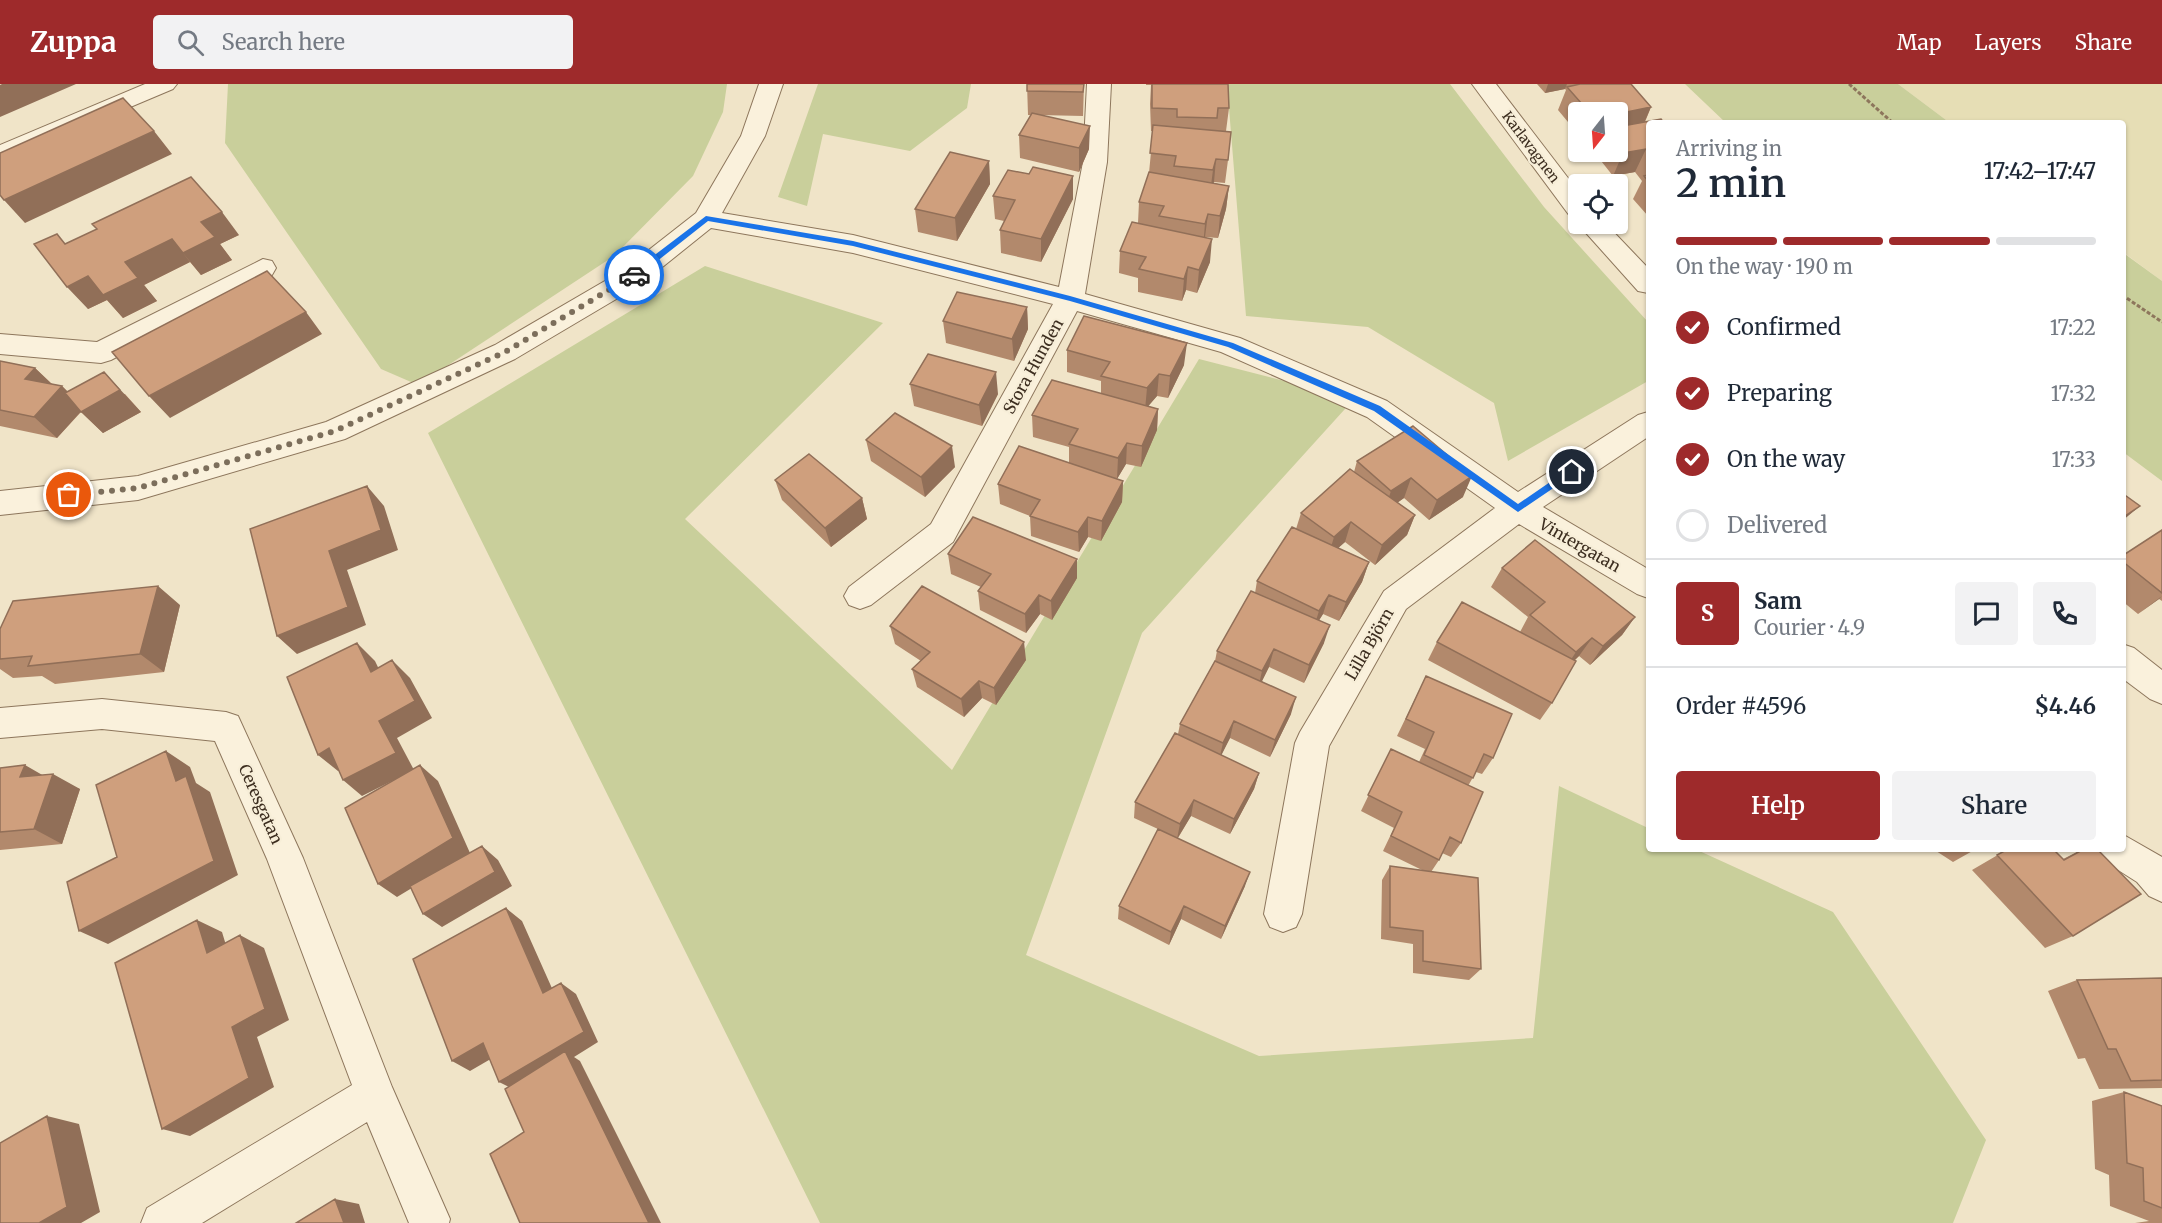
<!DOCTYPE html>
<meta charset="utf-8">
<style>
body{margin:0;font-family:Merriweather,serif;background:#f2f2f3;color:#1f2937;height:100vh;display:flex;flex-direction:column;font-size:22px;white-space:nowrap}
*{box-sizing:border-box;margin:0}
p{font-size:20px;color:#747a83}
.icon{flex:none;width:33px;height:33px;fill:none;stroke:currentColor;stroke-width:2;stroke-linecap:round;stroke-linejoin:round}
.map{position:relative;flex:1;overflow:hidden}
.drawer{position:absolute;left:1646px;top:36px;width:480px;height:732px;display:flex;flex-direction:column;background:#fff;border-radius:6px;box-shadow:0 2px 4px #0004}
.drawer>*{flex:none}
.needle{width:39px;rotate:197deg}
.controls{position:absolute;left:1568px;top:18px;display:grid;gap:12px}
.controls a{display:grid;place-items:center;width:60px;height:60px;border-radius:6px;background:#fff;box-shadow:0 2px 4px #0004;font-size:30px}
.pin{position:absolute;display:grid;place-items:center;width:51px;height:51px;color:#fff;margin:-26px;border:3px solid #fff;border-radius:50%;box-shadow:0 2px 6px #0007}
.courier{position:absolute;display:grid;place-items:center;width:60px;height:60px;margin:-30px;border:4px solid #1a73e8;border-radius:50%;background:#fff;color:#222;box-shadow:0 2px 8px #0007}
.summary em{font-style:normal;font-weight:600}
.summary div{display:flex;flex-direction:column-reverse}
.summary{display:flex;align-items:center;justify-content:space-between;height:102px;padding:0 30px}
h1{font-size:39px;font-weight:600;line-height:45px}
.bar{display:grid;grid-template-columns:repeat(4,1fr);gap:9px 6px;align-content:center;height:72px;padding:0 30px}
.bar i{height:8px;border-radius:4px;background:#e0e1e3}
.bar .active{background:#9e2a2b}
.bar p{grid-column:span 4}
.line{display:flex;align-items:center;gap:15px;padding:0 30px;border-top:2px solid #e0e1e3}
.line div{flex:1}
.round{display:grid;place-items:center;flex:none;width:63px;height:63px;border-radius:6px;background:#f2f2f3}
ol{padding:0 30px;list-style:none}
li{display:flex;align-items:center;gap:18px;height:66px}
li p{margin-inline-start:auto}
li .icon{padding:6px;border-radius:50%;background:#9e2a2b;color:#fff;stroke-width:4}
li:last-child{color:#747a83}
li i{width:33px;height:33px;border:3px solid #e0e1e3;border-radius:50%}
.primary-button{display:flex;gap:12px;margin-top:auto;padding:12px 30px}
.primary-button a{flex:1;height:69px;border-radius:6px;background:#9e2a2b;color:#fff;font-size:24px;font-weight:600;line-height:69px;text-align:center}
.primary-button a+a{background:#f2f2f3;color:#1f2937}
header{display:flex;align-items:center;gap:36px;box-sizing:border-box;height:84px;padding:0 30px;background:#9e2a2b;color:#fff}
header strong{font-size:28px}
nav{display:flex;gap:33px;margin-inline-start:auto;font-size:21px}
.search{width:420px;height:54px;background:#f2f2f3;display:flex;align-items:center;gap:15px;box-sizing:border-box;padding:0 21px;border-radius:6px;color:#747a83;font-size:22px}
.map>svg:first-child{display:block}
.farmland{fill:#e6deb5}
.green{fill:#c9cf9b}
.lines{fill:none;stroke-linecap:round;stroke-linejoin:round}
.street-casing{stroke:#8d765c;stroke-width:2}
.path{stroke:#8d765c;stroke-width:3;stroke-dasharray:4 2;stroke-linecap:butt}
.street{fill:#faf1dc;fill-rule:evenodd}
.wall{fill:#b2896c}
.shaded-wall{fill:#916f58}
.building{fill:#cf9f7d;stroke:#916f58;stroke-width:1.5}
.route{fill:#1a73e8}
.done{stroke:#7c6e5b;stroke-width:6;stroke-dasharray:0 10.8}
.labels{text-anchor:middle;stroke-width:4.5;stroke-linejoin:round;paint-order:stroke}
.far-street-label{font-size:14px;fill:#3d2e20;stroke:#f7eed8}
.street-label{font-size:16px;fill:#3d2e20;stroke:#f7eed8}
</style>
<header>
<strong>Zuppa</strong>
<div class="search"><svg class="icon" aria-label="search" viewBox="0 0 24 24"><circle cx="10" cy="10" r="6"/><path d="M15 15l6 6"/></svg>Search here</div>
<nav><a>Map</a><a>Layers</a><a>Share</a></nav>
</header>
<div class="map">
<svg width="2162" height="1139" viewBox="0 0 2162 1139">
<rect width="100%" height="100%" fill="#f0e4c8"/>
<path class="farmland" d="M1898,0H2162V197L2123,168L2122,39H1950Z"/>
<path class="green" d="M228,0H727L723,28L693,92L614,172L418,301L381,285L225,59Z
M818,0H971L967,24L910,67L823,50L807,122L778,113Z
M1227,0H1450L1544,123L1648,238V297L1508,377L1494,319L1368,243L1246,232Z
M1685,0H1898L1950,39H1726Z
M2122,168L2162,197V397L2123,368Z
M705,182L883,239L685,435L952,686L1199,275L1354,315L1142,549L1026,871L1259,972L1533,954L1559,702L1648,744V765H1695L1833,828L1986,1056L1953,1139H820L428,349Z"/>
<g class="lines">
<g class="street-casing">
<path id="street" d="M145,0H177L173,5L0,78V61Z
M759,0H783L765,52L722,129L853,151L1059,203L1083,78L1087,0H1111L1107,78L1085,210L1240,254L1387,317L1518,408L1638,331L1648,328V353L1543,423L1648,485V514L1637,510L1519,440L1406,525L1329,662L1302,830L1296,843L1283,848L1270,843L1264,830L1295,659L1300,648L1384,507L1495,424L1367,333L1221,268L1077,227L953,458L871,521L860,525L849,521L844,512L849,503L931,440L1053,220L853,169L711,144L640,201L515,275L345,355L138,416L0,431V407L138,392L326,338L495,261L622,187L696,129L741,52Z
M1472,0H1496L1578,107V134L1569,131Z
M1578,140H1606L1648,184V209L1638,207Z
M263,175L272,177L276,184L272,191L111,276L101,279L0,270V250L97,258Z
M2122,560L2134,564L2162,586V620L2150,615L2122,594Z
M102,615L226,628L238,632L303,774L392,1003L450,1135L449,1139H409L367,1038L202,1139H141L147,1124L352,1001L267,775L215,657L102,645L0,654V624Z
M2122,750L2162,773V818L2149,812L2137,798L2104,777L2099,765H2122Z"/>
</g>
<path class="path" d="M1849,0L1893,39
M2122,211L2162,238"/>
<use href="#street" class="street"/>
</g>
<path class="wall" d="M1027,0H1084L1083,32L1039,31L1089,65L1079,88L1020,74L1019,51L1031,31H1028Z
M1146,0H1228L1229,24L1226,47L1228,76L1225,99L1214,98L1213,99L1229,102L1226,125L1218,154L1205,153L1210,178L1197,209L1186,206L1182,217L1138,208V194L1119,189L1120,167L1138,139L1139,118L1149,89L1153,47H1151L1150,20L1151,1H1146Z
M1537,0H1631L1651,23L1645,38L1648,39V132L1633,115L1642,97L1635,88L1613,92L1594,68H1617V28H1578V50L1558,26L1566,6L1565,5L1545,9Z
M989,77L990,100L957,157L918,148L915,125Z
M1029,90L1073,92V115L1041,178L1001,169L1000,146L1004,137L995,135L993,112Z
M239,151L220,160L232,176L201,191L190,178L144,201L157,217L123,234L107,216L88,225L66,160Z
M1027,223L1028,245L1014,277L946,259L943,237Z
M1067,266L1184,281L1168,314L1157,312L1148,322L1158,325L1157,346L1141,383L1126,380L1117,395L1101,390L1123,397L1122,418L1101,457L1088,453L1079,468L1031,452L1030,432L1000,420L998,400L1069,379V363L1033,353L1032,331L1101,309V297L1067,288Z
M0,277L35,284L52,300L62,302L68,308L125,310L141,328L103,349L81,328L57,354L0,342Z
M910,300L998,310L982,342L914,322Z
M1413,342L1463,413L1429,436L1404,414L1397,419L1415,431L1407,451L1375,481L1345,458L1338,464L1369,478L1362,498L1339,537L1323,530L1319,536L1324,559L1304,599L1269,583L1262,597L1291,630L1270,673L1230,654L1221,671L1259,689L1254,705L1230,750L1191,732L1178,754L1245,802L1221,855L1181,835L1169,861L1118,835L1119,822L1158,745L1134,734L1135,718L1178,650L1180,640L1215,577L1217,567L1255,509L1257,497L1296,445L1301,429L1354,388L1357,377Z
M866,356L955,383L925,413L871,377Z
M775,396L862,414L867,435L831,463L782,416Z
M2162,446V517L2159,515L2138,530L2122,517V472Z
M948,470L1077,494L1052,536L1040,530L1026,549L980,526L978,507L981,503L951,490Z
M1502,484L1635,533L1622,551L1590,581L1579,572L1575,576L1552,619L1540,636L1428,576L1437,558L1520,548L1528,533L1491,503Z
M180,521L164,588L55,600L42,592L13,594L0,585V545Z
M890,542L1026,576L996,621L982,614L964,633L917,603L912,585L921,577L895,560Z
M1426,592L1493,674L1482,690L1476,688L1468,702L1461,759L1451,773L1442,769L1439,776L1431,788L1481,885L1469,896L1413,889V860L1381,855L1382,796L1390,782L1422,786L1383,767L1394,744L1361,727L1391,665L1419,678L1425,665L1397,652Z
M0,684L41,691L80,705L62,760L0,766Z
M1933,765H1976L1953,778Z
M2008,765L2063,775L2083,765L2073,852L2045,864L1972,786Z
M2162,894V1004L2099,1005L2085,974L2078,975L2048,907L2077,896Z
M2124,1008L2162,1022V1139H2135L2149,1137L2110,1122L2109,1091L2095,1085L2092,1017Z"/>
<path class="shaded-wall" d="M2,0H76L0,33V1Z
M1548,0H1567L1565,5L1545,9Z
M1651,23L1641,46L1617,51V30Z
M1607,25L1606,28H1589Z
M1090,42L1089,65L1079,88V64Z
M154,47L172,70L25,139L4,116Z
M1646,65L1635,88L1613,92L1623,69Z
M1216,75L1214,98L1210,109L1213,86Z
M989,77L990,100L957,157L955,134Z
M1073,92V115L1041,178V155Z
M1229,102L1226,125L1218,154L1220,132Z
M222,128L239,151L220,160L232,176L201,191L183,169L201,138Z
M1208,130L1205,153L1203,163L1205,140Z
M172,155L190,178L144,201L157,217L123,234L107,216L88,225L67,203L88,192L125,178Z
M1212,155L1210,178L1197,209L1199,186Z
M1188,183L1186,206L1182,217L1184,195Z
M1027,223L1028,245L1014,277L1012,255Z
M306,228L322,250L170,334L149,312Z
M1187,259L1184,281L1168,314L1170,292Z
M35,284L58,306L25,295Z
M104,288L141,328L103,349L81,328Z
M996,288L998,310L982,342L979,321Z
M1159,290L1157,312L1145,326L1147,304Z
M62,302L84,324L57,354L34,333Z
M1158,325L1157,346L1141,383L1142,362Z
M1127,359L1126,380L1117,395L1118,374Z
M952,362L955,383L925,413L921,393Z
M1472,392L1463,413L1429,436L1437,416Z
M1411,394L1404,414L1384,428L1391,407Z
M1123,397L1122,418L1101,457L1102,437Z
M367,402L384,422L398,466L347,486L366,541L297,570L277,552L329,467Z
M862,414L867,435L831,463L825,444Z
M2140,422L2122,437V434Z
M1415,431L1407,451L1375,481L1382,461Z
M1088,433V453L1079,468L1078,448Z
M1351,438L1345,458L1328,473L1334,453Z
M1077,475V494L1052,536L1051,517Z
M1369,478L1362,498L1339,537L1346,518Z
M158,502L180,521L164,588L140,570Z
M1039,511L1040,530L1026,549L1025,530Z
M1329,511L1323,530L1313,546L1319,527Z
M2162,512L2159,515L2138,530Z
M1635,533L1622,551L1590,581L1603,562Z
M1330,541L1324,559L1304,599L1309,581Z
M1592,554L1579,572L1564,586L1576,568Z
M1024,558L1026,576L996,621L994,604Z
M357,559L375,577L389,606L371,588Z
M1274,565L1269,583L1258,605L1262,587Z
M392,576L410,594L432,634L397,654L414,686L362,712L343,696L379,637Z
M979,597L982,614L964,633L961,615Z
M1296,613L1291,630L1270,673L1275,656Z
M1234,637L1230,654L1219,676L1223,659Z
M329,664L349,681L338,687L318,671Z
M166,667L190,683L196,699L210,708L238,791L108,860L79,847L176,697Z
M25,681L51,696L53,690L80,705L62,760L34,745L20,693Z
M420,681L438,697L470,769L397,813L378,800Z
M1259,689L1254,705L1230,750L1234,735Z
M1194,716L1191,732L1177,755L1180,740Z
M482,762L498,776L512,802L442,843L423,830Z
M1250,788L1245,802L1221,855L1225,842Z
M1184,822L1181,835L1169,861L1171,848Z
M506,824L522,837L559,920L543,909Z
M197,836L222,848L232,881L207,869Z
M240,851L264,864L289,936L257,953L274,1003L190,1052L162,1045L232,943Z
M561,899L576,910L598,958L574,973L580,977L661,1139H649L517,1007L499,998Z
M483,959L501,969L470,987L452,977Z
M47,1032L79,1040L100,1128L81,1139H39Z
M335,1115L359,1120L365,1139H344Z"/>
<path class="building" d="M1027,0H1084L1083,8L1027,7Z
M1152,0H1228L1229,24H1218L1217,34L1177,33V25L1152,24Z
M1580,0H1631L1651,23L1617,30V28H1611L1607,25L1589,28L1567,3Z
M123,14L154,47L4,116L0,111V69Z
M1032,29L1090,42L1079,64L1019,51Z
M1661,35L1664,39H1648V68L1646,65L1623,69L1617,62V43Z
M1153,41L1231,48L1228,76L1216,75L1213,86L1174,82L1176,72L1150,69Z
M950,68L989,77L955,134L915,125Z
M1033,83L1073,92L1041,155L1000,146L1015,116L993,112L1008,86L1029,90Z
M1149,88L1229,102L1220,132L1208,130L1205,140L1159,132L1164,122L1139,118Z
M1648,91V97L1644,92Z
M191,93L222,128L201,138L215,153L183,169L172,155L125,178L138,194L103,211L88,192L67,203L34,160L57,150L65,160L97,145L92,140Z
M1132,138L1212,155L1199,186L1188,183L1184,195L1139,185L1146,173L1120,167Z
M267,187L306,228L149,312L112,268Z
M957,208L1027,223L1012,255L943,237Z
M1084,232L1187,259L1170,292L1159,290L1147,304L1101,292L1110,278L1067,266Z
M928,270L996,288L979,321L910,300Z
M0,277L35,284L25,295L62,302L34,333L0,326Z
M104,288L120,306L81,328L65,309Z
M1052,296L1158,325L1142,362L1127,359L1118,374L1069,360L1078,345L1032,331Z
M895,329L952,362L921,393L866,356Z
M1413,342L1472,392L1437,416L1411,394L1391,407L1357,377Z
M1019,362L1123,397L1102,437L1088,433L1078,448L1030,432L1040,416L998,400Z
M809,370L862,414L825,444L775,396Z
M1350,385L1415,431L1382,461L1351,438L1334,453L1301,429Z
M367,402L381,446L329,467L348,523L277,552L250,445Z
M2122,409L2140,422L2122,434Z
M973,433L1077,475L1051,517L1039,511L1025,530L978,507L991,490L948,470Z
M1292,443L1369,478L1346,518L1329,511L1319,527L1257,497Z
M2162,446V509L2122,477V472Z
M1535,456L1635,533L1603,562L1592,554L1576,568L1530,531L1545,518L1502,484Z
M158,502L140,570L28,582L32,572L0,575V545L13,517Z
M922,502L1024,558L994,604L979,597L961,615L912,585L930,568L890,542Z
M1251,507L1330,541L1309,581L1274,565L1262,587L1217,567Z
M1462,518L1576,577L1552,619L1437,558Z
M357,559L371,588L392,576L415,617L379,637L396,669L343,696L329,664L318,671L287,593Z
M1215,577L1296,613L1275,656L1234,637L1223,659L1180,640Z
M1426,592L1512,630L1493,674L1484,670L1473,694L1424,671L1434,648L1406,635Z
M1175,649L1259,689L1234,735L1194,716L1180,740L1135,718Z
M1391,665L1483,708L1461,759L1450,753L1439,776L1391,752L1402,728L1368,711Z
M166,667L176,697L186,692L214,777L79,847L67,798L117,773L96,701Z
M25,681L20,693L53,690L34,745L0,748V684Z
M420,681L453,754L378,800L345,724Z
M1158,745L1250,788L1225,842L1184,822L1171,848L1119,822Z
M482,762L495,788L423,830L410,802Z
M2008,765H2053L2064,776L2084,765H2097L2141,810L2073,852L1997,771Z
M1390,782L1478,794L1481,885L1423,877V847L1390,843Z
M506,824L543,909L561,899L584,948L499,998L483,959L452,977L413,875Z
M197,836L207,869L240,851L265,925L232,943L249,994L162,1045L115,879Z
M2162,894V996L2131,997L2116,965H2108L2077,896Z
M565,967L649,1139H520L490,1070L524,1048L505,1005Z
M2124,1008L2162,1022V1124L2144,1117L2143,1084L2127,1079Z
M47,1032L67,1123L39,1139H0V1059Z
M335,1115L344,1139H296Z"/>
<path class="route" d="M706,132L853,157L1070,212L1233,259L1380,322L1518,420L1569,385L1577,388L1518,428L1374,327L1228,263L1070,217L853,162L708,137L637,193H631V189Z"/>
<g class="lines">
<path class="done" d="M69,411L138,404L335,347L505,268L634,191"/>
</g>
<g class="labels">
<g class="far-street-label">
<text transform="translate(1531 63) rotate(53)" y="5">Karlavagnen</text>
</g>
<g class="street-label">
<text transform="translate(1033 282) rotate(-61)" y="6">Stora Hunden</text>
<text transform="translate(1580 461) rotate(30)" y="6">Vintergatan</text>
<text transform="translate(1369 560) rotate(-60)" y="6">Lilla Björn</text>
<text transform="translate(261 720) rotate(66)" y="6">Ceresgatan</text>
</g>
</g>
</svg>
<div class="controls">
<a><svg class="needle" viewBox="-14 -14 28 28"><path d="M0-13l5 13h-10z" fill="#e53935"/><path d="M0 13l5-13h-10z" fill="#747a83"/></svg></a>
<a><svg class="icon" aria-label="locate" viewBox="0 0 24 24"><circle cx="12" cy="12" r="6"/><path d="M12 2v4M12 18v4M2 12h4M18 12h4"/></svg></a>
</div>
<div class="pin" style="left:69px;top:411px;background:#ea580c"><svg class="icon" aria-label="bag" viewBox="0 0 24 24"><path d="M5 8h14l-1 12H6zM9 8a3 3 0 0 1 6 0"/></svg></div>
<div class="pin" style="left:1572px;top:388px;background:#1f2937"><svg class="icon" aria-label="home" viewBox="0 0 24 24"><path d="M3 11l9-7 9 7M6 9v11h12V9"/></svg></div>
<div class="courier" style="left:634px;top:191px"><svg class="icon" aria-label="car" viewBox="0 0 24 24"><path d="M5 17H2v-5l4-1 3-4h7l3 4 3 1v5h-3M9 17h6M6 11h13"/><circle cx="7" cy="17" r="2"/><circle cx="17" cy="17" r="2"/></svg></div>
<section class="drawer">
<div class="summary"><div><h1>2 min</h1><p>Arriving in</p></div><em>17:42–17:47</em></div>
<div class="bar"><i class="active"></i><i class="active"></i><i class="active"></i><i></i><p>On the way · 190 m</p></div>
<ol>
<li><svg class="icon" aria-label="check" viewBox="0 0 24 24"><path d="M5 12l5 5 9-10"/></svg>Confirmed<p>17:22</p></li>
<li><svg class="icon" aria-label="check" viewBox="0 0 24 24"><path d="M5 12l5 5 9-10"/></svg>Preparing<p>17:32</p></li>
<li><svg class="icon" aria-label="check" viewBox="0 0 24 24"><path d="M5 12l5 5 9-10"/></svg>On the way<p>17:33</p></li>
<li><i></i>Delivered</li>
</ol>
<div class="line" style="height:108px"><b class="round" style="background:#9e2a2b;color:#fff">S</b><div><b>Sam</b><p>Courier · 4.9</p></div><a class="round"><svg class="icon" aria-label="chat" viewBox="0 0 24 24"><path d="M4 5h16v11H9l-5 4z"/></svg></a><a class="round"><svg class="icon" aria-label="phone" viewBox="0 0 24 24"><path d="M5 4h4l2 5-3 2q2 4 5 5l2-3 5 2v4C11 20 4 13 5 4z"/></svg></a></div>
<div class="line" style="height:78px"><div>Order #4596</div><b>$4.46</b></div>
<div class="primary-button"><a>Help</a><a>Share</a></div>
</section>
</div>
